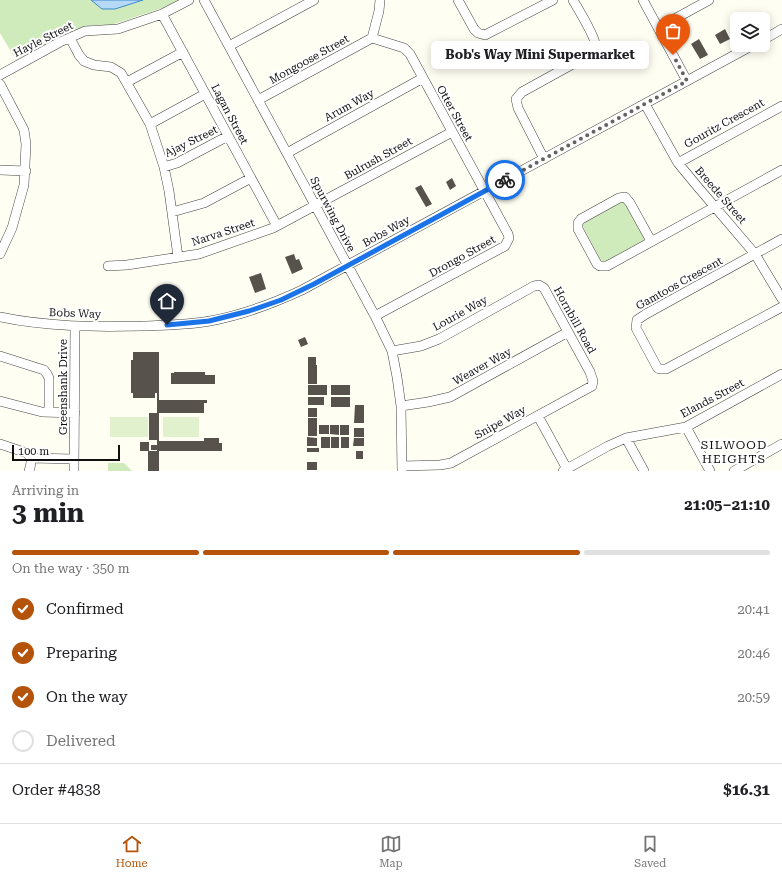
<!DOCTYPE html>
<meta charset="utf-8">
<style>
body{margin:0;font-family:"Roboto Serif",serif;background:#f2f2f2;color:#202124;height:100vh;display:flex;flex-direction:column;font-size:15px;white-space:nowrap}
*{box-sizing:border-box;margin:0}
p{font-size:13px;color:#757577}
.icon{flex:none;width:22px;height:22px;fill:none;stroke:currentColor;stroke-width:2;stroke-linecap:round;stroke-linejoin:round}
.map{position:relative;height:471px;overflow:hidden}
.drawer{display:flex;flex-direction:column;background:#fff;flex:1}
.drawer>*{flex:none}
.fabs{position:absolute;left:730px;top:12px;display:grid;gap:8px}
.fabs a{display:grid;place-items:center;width:40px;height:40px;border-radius:6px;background:#fff;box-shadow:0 2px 10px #0003;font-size:20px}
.scale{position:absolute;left:12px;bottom:10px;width:108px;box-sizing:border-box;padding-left:4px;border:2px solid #101010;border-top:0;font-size:11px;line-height:14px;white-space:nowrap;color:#101010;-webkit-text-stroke:3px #fff;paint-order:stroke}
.pin{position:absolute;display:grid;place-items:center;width:34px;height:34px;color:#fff;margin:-41px -17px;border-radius:50% 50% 50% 0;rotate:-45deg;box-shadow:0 0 4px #0007}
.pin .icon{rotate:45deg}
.courier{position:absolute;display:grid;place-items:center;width:40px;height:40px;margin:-20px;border:3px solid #1a73e8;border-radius:50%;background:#fff;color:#222;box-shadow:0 1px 5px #0007}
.bubble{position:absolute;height:28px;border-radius:6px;background:#fff;box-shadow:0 2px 10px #0003;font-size:13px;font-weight:700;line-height:28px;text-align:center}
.overview em{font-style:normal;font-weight:700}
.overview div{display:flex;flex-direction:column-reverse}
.overview{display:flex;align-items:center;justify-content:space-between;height:68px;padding:0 12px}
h1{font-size:26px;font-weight:700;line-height:30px}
.bar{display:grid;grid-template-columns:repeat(4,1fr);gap:6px 4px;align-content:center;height:48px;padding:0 12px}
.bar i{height:5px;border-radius:3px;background:#e0e0e0}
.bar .on{background:#b45309}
.bar p{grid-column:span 4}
.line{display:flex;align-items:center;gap:10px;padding:0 12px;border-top:1px solid #e0e0e0}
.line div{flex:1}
ol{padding:0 12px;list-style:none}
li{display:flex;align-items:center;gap:12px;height:44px}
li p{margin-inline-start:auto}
li .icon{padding:4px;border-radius:50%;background:#b45309;color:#fff;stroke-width:4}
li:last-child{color:#757577}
li i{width:22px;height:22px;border:2px solid #e0e0e0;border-radius:50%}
.tab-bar{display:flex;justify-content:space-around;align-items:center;height:56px;border-top:1px solid #e0e0e0;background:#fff;font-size:11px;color:#757577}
.tab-bar a{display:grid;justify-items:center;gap:2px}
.tab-bar .on{color:#b45309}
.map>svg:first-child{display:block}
.green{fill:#cfeabb}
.pitch{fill:#e2f1cd}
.water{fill:#b6d9f7;stroke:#3c88cf}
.building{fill:#58524c}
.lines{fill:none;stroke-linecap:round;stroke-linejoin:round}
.minor-casing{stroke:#434343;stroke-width:10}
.minor{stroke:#fff;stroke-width:9}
.done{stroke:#64635f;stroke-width:4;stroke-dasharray:0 7.2}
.route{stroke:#1a73e8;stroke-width:5}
.labels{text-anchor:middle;stroke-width:4;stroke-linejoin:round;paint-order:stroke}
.street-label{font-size:11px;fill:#101010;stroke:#fff}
.neighbourhood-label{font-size:12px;letter-spacing:1px;fill:#101010;stroke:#fff}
</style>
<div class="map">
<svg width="782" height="471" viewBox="0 0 782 471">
<rect width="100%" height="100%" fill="#fffef2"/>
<path class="green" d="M0,0H179L168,6L111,25H93L83,27L62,36L16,60L0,33Z
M622,201L625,202L645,239L643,242L606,262L601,261L581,223Z
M108,463H124L132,471H108Z"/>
<path class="pitch" d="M110,417H148V437H110Z
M163,417H199V437H163Z"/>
<path class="water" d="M91,0H143L115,9H102Z"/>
<path class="building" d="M725,29L730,39L720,44L715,35Z
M699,39L708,55L700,59L691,44Z
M452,178L456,186L450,190L446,182Z
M421,185L432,204L426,207L415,188Z
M294,254L296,260L299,259L303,269L292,274L285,257Z
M261,273L266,289L255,293L249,277Z
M167,291L169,305L158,307L156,293Z
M305,337L308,344L301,347L298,340Z
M133,352H159V400H207V403H204V413H159V441H204V438H219V443H222V451H159V471H148V451H157V450H151V445H157V440H149V413H157V393H155V398H133V393H131V360H133Z
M308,357H316V365H317V384H308Z
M174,372H205V375H215V384H171V373H174Z
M308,385H327V395H308Z
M331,385H350V395H331Z
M308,397H324V405H308Z
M331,397H350V407H331Z
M355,405H364V423H354Z
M308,408H317V417H308Z
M308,418H317V436H308Z
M319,425H329V434H319Z
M330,425H339V435L330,434Z
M340,425H349V435H340Z
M354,428H364V437H354Z
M307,437L317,438V446H307Z
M321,437H330V448H321Z
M331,437H339V448H331Z
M341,437H349V448H341Z
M354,438H364V446H353Z
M140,442H149V451H140Z
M307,448H319V452H307Z
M356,451H363V459H356Z
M307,462H317V470H307Z"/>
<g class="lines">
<g class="minor-casing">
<path id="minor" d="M204,0L375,316L392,351L397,377L401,406L402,471
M458,0L474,29L478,33L485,35L553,0
M643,0L687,81
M162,14L277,226
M658,28L709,0
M70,38L79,55L84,61L94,65L111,67L121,73L150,124L164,167L169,191L178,257
M372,38L404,48L410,54L508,234L509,238L505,246L375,316
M372,38L379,11L380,0
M763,40L782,29
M229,46L314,0
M0,75L60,42L85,31L118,29L162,14L189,0
M127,82L183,52
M0,84L24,130L26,144L24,185L12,228L0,254
M258,100L372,38
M645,104L678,163L697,186L755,254L782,299
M150,124L205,94
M287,153L423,78
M544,159L518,108L516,99L522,92L589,55C592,52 595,49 595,44C595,36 578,9 573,0
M678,163L782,106
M164,167L177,163L228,136
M0,170L26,171
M172,212L204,203L251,178
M782,239L646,314L637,320L636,328L657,367L659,369H666L782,307
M651,241L630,203L625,197L619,198L581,219L578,223V229L597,264L600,266H607L782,170
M108,266L127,265L199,254L273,228L452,132
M0,317C47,327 95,327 143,326C165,325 188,325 210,321C242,315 272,304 302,290L753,45
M392,351L421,346L439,339L534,286L539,285L544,288L590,372L593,381L592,386L451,463L440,465L402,466
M0,356L44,370L47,374L49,378V412
M0,401L42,412L75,413
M401,406L428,402L450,397L568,332
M538,416L567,469
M686,427L710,471
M626,438L644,471
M0,444L27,453C33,459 31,464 29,471
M31,458L74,459
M74,471L75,327
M563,471L608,446L626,438L686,427L782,374
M734,471L782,444"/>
</g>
<use href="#minor" class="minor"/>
</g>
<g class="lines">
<path class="done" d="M505,180L687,81L673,55"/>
<path class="route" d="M167,325L209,321L249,311L281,300L314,284L505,180"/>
</g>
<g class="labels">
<g class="street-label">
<text transform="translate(43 39) rotate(-27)" y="4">Hayle Street</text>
<text transform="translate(309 59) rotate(-29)" y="4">Mongoose Street</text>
<text transform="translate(349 105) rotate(-29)" y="4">Arum Way</text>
<text transform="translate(455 113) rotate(61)" y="4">Otter Street</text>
<text transform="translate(230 114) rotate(62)" y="4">Lagan Street</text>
<text transform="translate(724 123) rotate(-29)" y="4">Gouritz Crescent</text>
<text transform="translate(191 141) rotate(-26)" y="4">Ajay Street</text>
<text transform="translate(378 158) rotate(-29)" y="4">Bulrush Street</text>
<text transform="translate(721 195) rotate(49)" y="4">Breede Street</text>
<text transform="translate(333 214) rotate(62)" y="4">Spurwing Drive</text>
<text transform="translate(386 231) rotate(-29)" y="4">Bobs Way</text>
<text transform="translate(223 232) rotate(-18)" y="4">Narva Street</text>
<text transform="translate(462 256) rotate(-29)" y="4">Drongo Street</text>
<text transform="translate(679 283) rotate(-29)" y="4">Gamtoos Crescent</text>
<text transform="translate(75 313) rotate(2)" y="4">Bobs Way</text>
<text transform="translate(460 313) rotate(-29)" y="4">Lourie Way</text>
<text transform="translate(575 320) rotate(61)" y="4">Hornbill Road</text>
<text transform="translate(482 366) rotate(-29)" y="4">Weaver Way</text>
<text transform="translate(63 387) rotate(-90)" y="4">Greenshank Drive</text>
<text transform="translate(712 398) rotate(-28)" y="4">Elands Street</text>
<text transform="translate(500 422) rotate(-29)" y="4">Snipe Way</text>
</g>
<g class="neighbourhood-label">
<text x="734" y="449">SILWOOD<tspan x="734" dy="14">HEIGHTS</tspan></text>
</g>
</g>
</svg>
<div class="fabs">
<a><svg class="icon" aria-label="layers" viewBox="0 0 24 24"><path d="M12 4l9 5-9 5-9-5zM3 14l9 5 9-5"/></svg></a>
</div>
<div class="scale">100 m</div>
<div class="pin" style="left:673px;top:55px;background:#ea580c"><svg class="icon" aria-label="bag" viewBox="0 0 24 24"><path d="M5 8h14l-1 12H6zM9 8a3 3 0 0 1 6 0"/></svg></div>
<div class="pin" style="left:167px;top:325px;background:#1f2937"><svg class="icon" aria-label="home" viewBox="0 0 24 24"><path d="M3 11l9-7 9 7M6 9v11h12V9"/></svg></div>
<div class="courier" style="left:505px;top:180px"><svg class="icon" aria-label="bike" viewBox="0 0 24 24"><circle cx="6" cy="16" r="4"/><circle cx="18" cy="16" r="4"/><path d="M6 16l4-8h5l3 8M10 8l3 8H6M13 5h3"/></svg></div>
<div class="bubble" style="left:431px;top:41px;width:218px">Bob's Way Mini Supermarket</div>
</div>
<section class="drawer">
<div class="overview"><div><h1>3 min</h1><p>Arriving in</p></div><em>21:05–21:10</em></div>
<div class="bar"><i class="on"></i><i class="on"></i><i class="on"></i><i></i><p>On the way · 350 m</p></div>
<ol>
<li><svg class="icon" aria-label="check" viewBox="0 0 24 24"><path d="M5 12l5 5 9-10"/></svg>Confirmed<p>20:41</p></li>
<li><svg class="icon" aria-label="check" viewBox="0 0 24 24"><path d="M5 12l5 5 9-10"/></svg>Preparing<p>20:46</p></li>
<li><svg class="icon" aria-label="check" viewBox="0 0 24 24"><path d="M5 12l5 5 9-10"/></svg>On the way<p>20:59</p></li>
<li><i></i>Delivered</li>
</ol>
<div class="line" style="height:52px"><div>Order #4838</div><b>$16.31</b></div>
</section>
<nav class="tab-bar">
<a class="on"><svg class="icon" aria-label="home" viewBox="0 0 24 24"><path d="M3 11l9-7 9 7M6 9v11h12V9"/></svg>Home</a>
<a><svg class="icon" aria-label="map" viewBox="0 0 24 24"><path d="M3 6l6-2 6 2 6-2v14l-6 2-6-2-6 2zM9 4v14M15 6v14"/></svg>Map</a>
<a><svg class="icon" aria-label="saved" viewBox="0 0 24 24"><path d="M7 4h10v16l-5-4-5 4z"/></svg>Saved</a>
</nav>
